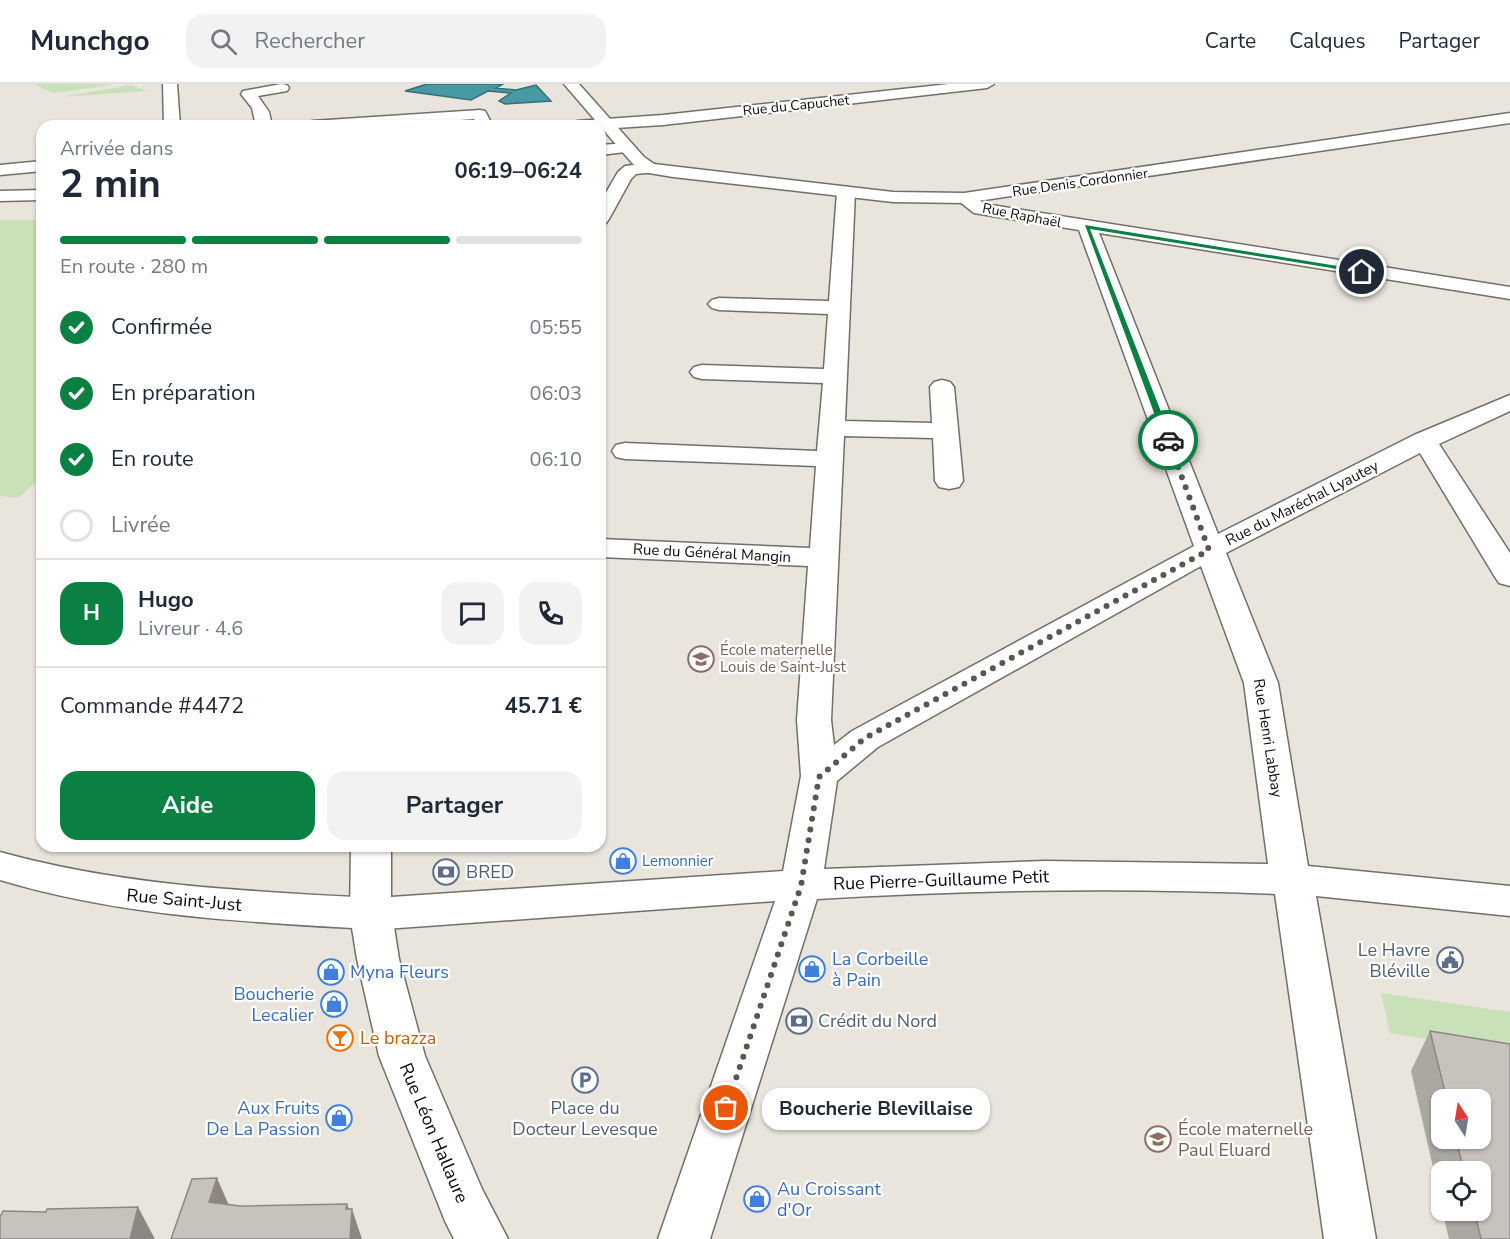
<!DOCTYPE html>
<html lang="fr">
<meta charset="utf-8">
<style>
body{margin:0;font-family:"Nunito Sans",sans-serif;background:#f2f2f3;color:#1f2937;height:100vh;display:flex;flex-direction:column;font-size:22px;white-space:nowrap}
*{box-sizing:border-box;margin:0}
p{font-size:20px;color:#747a83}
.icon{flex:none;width:33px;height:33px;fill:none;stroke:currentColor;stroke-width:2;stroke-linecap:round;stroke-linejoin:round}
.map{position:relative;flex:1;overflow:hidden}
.sheet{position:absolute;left:36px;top:36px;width:570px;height:732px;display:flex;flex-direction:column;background:#fff;border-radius:18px;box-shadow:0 2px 4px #0004}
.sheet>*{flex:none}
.needle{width:39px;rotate:348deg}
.controls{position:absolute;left:1431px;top:1005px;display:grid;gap:12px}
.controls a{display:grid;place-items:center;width:60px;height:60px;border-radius:12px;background:#fff;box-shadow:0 2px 4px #0004;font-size:30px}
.pin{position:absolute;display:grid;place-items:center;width:51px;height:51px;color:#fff;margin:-26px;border:3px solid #fff;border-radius:50%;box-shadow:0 2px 6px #0007}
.courier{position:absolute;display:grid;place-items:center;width:60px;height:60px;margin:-30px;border:4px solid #0b8043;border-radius:50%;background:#fff;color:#222;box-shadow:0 2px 8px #0007}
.bubble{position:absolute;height:42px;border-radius:18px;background:#fff;box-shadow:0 2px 4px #0004;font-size:20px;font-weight:700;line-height:42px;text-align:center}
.overview em{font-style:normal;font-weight:700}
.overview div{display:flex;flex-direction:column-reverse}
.overview{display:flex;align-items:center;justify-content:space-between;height:102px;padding:0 24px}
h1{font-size:39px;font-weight:700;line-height:45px}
.bar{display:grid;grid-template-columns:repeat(4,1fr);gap:9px 6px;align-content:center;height:72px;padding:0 24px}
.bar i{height:8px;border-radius:4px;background:#e0e1e3}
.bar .selected{background:#0b8043}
.bar p{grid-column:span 4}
.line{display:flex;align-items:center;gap:15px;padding:0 24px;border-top:2px solid #e0e1e3}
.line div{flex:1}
.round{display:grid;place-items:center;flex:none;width:63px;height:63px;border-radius:18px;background:#f2f2f3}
ol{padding:0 24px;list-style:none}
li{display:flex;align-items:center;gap:18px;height:66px}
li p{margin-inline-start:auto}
li .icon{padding:6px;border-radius:50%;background:#0b8043;color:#fff;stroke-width:4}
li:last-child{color:#747a83}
li i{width:33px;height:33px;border:3px solid #e0e1e3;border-radius:50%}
.button{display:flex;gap:12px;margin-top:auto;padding:12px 24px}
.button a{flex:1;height:69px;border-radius:18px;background:#0b8043;color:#fff;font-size:24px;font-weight:700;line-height:69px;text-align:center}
.button a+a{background:#f2f2f3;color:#1f2937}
header{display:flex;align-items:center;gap:36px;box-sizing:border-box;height:84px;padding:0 30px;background:#fff;border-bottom:2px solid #e0e1e3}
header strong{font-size:28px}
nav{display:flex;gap:33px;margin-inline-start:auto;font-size:21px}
.search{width:420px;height:54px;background:#f2f2f3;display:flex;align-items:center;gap:15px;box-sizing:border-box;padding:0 21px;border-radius:18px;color:#747a83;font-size:22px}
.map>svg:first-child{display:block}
.green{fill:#c8e1b8}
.water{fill:#479aa3;stroke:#366f75;stroke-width:1.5}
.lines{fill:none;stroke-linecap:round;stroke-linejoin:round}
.minor-casing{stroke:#726f68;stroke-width:3}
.tertiary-casing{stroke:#726f68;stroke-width:3}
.minor{fill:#fff;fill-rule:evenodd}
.tertiary{fill:#fff;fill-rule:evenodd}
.wall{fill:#aba8a2;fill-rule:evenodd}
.shaded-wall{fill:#8b8884}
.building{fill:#c7c3bc;stroke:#8b8884;stroke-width:1.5}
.route{fill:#0b8043}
.done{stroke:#5a5753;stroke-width:6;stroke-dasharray:0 10.8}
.labels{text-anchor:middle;stroke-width:4.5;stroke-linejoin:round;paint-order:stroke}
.far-street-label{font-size:14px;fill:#0d0b09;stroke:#fff}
.street-label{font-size:15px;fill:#0d0b09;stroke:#fff}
.education-label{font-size:15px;fill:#785e54;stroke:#fff;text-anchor:start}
.shop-label{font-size:15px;fill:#366cbe;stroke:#fff;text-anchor:start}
.near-service-label{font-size:18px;fill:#4e5e75;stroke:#fff;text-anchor:start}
.near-street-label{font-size:18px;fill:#0d0b09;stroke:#fff}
.near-shop-label{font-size:18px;fill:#366cbe;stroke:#fff;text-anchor:start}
.near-food-label{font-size:18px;fill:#c56008;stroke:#fff;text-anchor:start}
.near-education-label{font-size:18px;fill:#785e54;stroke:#fff;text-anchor:start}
</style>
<header>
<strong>Munchgo</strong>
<div class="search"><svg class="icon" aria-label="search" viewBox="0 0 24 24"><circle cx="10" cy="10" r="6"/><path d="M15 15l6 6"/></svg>Rechercher</div>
<nav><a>Carte</a><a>Calques</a><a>Partager</a></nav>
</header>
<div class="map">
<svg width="1510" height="1155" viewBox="0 0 1510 1155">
<rect width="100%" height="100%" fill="#e9e5dd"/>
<path class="green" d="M34,0H102L111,1L53,9Z
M131,1L147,7L62,13Z
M0,136H42V393L18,414L0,412Z
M1381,909L1510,928V969L1390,949Z"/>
<path class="water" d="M427,0H503L496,4L516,6L536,1L551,17L505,20L499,17L511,9L488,7L471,16L405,7Z"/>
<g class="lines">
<g class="minor-casing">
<path id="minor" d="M163,0H177L180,42H164Z
M281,0L287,1L289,4L287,7L258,12L269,28L272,42H256L252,24L241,10L243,7Z
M949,0H994L987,4L663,41L600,45V42H569L577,37L663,31Z
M480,26L485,27L493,42H477L474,35L376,42H304L312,37Z
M628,59L636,64L634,67L600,71V61Z
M42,77V87L0,91V81Z
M649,79L655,80L657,84L655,88L636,90L631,95L609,135L606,139L600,141V119L618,88L625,82Z
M846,103L852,104L855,108L845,337L932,339L930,303L934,298L942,296L950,298L954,303L963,397L959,403L949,405L939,403L935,397L933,354L844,352L831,636L834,661L852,647L1194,462L1079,146L974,129L955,114L958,110H970L985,120L1510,203V215L1099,149L1218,450L1414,351L1510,311V327L1439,360L1510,469V502L1499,499L1495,493L1420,369L1226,469L1278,599L1308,782L1510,802V832L1316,812L1376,1155H1324L1275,810C1123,803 970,806 817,815L710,1155H658L775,817L371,846L356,841L350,830L351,762H391V813L783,787L801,692L797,636L808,482L600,473V455L810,464L816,382L625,375L616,373L612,367L616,361L625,359L817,367L823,299L702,295L694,293L690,288L694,283L702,281L824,285L828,230L719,226L712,224L708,220L712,216L719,214L829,217L837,108L840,104ZM1201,482L1244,599L1268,780L1045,777L824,785L837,697L878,663Z
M42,106V116L0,117V107Z"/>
</g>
<g class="tertiary-casing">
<path id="tertiary" d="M564,0H579L644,73L654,80L893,108L964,109L1510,29V39L964,119L893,118L673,93L643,88L632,79Z
M0,768C122,802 245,807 371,814L386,819L392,830L399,875L425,972L482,1105L508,1155H454L445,1137L379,972L357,875L352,844C232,837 117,831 0,796Z"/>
</g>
<use href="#minor" class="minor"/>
<use href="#tertiary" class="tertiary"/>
</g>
<path class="wall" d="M1430,947L1510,960V1155H1449L1442,1126H1480V1088H1442V1123L1411,987ZM1442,1016H1480V1054H1442Z"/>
<path class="shaded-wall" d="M217,1094L234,1133L209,1118Z
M347,1120L352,1134V1125L362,1155H350L346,1125Z
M138,1123L155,1155H130Z"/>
<path class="building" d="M1430,947L1510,960V1155H1481L1474,1126H1480V1088H1464L1456,1054H1480V1016H1447Z
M217,1094L209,1118L240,1122L347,1120L346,1125H352L350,1155H171L192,1095Z
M138,1123L130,1155H0V1133L3,1127L46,1128L47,1125Z"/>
<path class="route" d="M1085,141L1362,186L1365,188L1362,189L1090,145L1172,356L1168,359L1164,356Z"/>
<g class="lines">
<path class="done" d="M726,1024L801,802L819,693L865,654L1209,466L1168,356"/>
</g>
<defs>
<g id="school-ring" transform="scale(1.35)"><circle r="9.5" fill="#fff" stroke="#8d6e63" stroke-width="1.5"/><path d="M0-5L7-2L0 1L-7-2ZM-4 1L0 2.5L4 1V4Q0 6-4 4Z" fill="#8d6e63"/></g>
<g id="shop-ring" transform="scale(1.35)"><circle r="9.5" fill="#fff" stroke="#3f7fe0" stroke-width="1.5"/><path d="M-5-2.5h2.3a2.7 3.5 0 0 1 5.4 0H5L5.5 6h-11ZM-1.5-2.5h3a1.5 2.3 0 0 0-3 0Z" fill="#3f7fe0"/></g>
<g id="bank-ring" transform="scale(1.35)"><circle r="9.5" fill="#fff" stroke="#5c6f8a" stroke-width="1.5"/><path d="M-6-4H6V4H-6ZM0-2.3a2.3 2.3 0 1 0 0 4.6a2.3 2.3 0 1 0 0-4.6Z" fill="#5c6f8a"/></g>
<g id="civic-ring" transform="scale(1.35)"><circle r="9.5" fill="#fff" stroke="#5c6f8a" stroke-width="1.5"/><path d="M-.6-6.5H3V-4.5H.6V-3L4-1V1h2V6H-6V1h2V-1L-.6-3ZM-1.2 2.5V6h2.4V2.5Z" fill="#5c6f8a"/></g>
<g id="bar-ring" transform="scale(1.35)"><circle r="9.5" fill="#fff" stroke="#e8710a" stroke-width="1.5"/><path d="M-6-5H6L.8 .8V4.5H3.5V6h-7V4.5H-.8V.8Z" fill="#e8710a"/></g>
<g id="parking-ring" transform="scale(1.35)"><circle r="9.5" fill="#fff" stroke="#5c6f8a" stroke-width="1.5"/><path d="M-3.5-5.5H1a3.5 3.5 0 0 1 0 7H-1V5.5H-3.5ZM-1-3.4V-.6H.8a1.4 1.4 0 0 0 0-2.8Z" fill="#5c6f8a"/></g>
</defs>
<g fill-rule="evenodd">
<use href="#school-ring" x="701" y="575"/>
<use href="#shop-ring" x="623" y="777"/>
<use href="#bank-ring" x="446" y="788"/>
<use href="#civic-ring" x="1450" y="876"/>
<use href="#shop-ring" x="812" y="885"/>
<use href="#shop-ring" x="331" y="888"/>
<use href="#shop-ring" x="334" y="920"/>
<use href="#bank-ring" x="799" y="937"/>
<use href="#bar-ring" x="340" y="954"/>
<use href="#parking-ring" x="585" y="996"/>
<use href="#shop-ring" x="339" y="1034"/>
<use href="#school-ring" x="1158" y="1055"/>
<use href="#shop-ring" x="757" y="1115"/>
</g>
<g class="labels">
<g class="far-street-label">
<text transform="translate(796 21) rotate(-6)" y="5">Rue du Capuchet</text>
<text transform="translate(1080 98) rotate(-8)" y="5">Rue Denis Cordonnier</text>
<text transform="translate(1022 131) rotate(11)" y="5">Rue Raphaël</text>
</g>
<g class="street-label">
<text transform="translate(1302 419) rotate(-27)" y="5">Rue du Maréchal Lyautey</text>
<text transform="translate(712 469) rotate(3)" y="5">Rue du Général Mangin</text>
<text transform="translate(1268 654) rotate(81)" y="5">Rue Henri Labbay</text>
</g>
<g class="education-label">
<text x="720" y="571">École maternelle<tspan x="720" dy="17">Louis de Saint-Just</tspan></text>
</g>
<g class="shop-label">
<text x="642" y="782">Lemonnier</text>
</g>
<g class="near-service-label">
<text x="466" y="794">BRED</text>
<text x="1430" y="872" text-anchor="end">Le Havre<tspan x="1430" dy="21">Bléville</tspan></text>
<text x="818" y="943">Crédit du Nord</text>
<text x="585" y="1030" text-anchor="middle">Place du<tspan x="585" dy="21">Docteur Levesque</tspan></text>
</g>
<g class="near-street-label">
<text transform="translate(941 796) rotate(-2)" y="6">Rue Pierre-Guillaume Petit</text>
<text transform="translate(184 816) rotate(5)" y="6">Rue Saint-Just</text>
<text transform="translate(434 1049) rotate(67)" y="6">Rue Léon Hallaure</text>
</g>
<g class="near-shop-label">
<text x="832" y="881">La Corbeille<tspan x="832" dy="21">à Pain</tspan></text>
<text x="350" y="894">Myna Fleurs</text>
<text x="314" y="916" text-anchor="end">Boucherie<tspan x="314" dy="21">Lecalier</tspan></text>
<text x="320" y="1030" text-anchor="end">Aux Fruits<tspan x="320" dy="21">De La Passion</tspan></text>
<text x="777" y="1111">Au Croissant<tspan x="777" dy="21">d'Or</tspan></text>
</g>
<g class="near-food-label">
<text x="360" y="960">Le brazza</text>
</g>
<g class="near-education-label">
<text x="1178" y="1051">École maternelle<tspan x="1178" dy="21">Paul Eluard</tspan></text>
</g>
</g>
</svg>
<div class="controls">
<a><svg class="needle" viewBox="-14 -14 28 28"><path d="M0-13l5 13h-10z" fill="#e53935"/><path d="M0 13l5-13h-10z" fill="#747a83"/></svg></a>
<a><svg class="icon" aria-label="locate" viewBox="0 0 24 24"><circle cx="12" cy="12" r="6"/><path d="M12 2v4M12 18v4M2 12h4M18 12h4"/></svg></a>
</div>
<div class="pin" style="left:726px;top:1024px;background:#ea580c"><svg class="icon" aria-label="bag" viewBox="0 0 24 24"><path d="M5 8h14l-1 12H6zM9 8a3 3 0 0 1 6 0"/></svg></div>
<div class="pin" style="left:1362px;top:188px;background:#1f2937"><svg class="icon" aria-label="home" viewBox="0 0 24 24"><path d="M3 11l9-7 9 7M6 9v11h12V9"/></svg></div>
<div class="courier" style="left:1168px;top:356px"><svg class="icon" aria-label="car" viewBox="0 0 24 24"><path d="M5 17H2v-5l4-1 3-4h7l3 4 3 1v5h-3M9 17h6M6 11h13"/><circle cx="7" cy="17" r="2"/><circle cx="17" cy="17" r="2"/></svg></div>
<div class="bubble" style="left:762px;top:1004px;width:228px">Boucherie Blevillaise</div>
<section class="sheet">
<div class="overview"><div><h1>2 min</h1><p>Arrivée dans</p></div><em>06:19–06:24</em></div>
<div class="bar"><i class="selected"></i><i class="selected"></i><i class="selected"></i><i></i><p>En route · 280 m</p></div>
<ol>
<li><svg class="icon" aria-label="check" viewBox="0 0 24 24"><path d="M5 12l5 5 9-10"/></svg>Confirmée<p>05:55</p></li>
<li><svg class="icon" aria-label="check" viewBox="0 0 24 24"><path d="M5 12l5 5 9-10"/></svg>En préparation<p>06:03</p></li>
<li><svg class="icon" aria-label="check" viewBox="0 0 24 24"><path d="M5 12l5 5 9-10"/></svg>En route<p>06:10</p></li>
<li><i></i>Livrée</li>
</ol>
<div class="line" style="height:108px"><b class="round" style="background:#0b8043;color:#fff">H</b><div><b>Hugo</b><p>Livreur · 4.6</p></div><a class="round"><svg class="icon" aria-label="chat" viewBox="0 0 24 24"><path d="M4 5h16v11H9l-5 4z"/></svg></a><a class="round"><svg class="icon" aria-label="phone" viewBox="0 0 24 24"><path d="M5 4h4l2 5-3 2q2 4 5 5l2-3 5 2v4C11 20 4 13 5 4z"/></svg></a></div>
<div class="line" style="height:78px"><div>Commande #4472</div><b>45.71 €</b></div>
<div class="button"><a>Aide</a><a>Partager</a></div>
</section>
</div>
